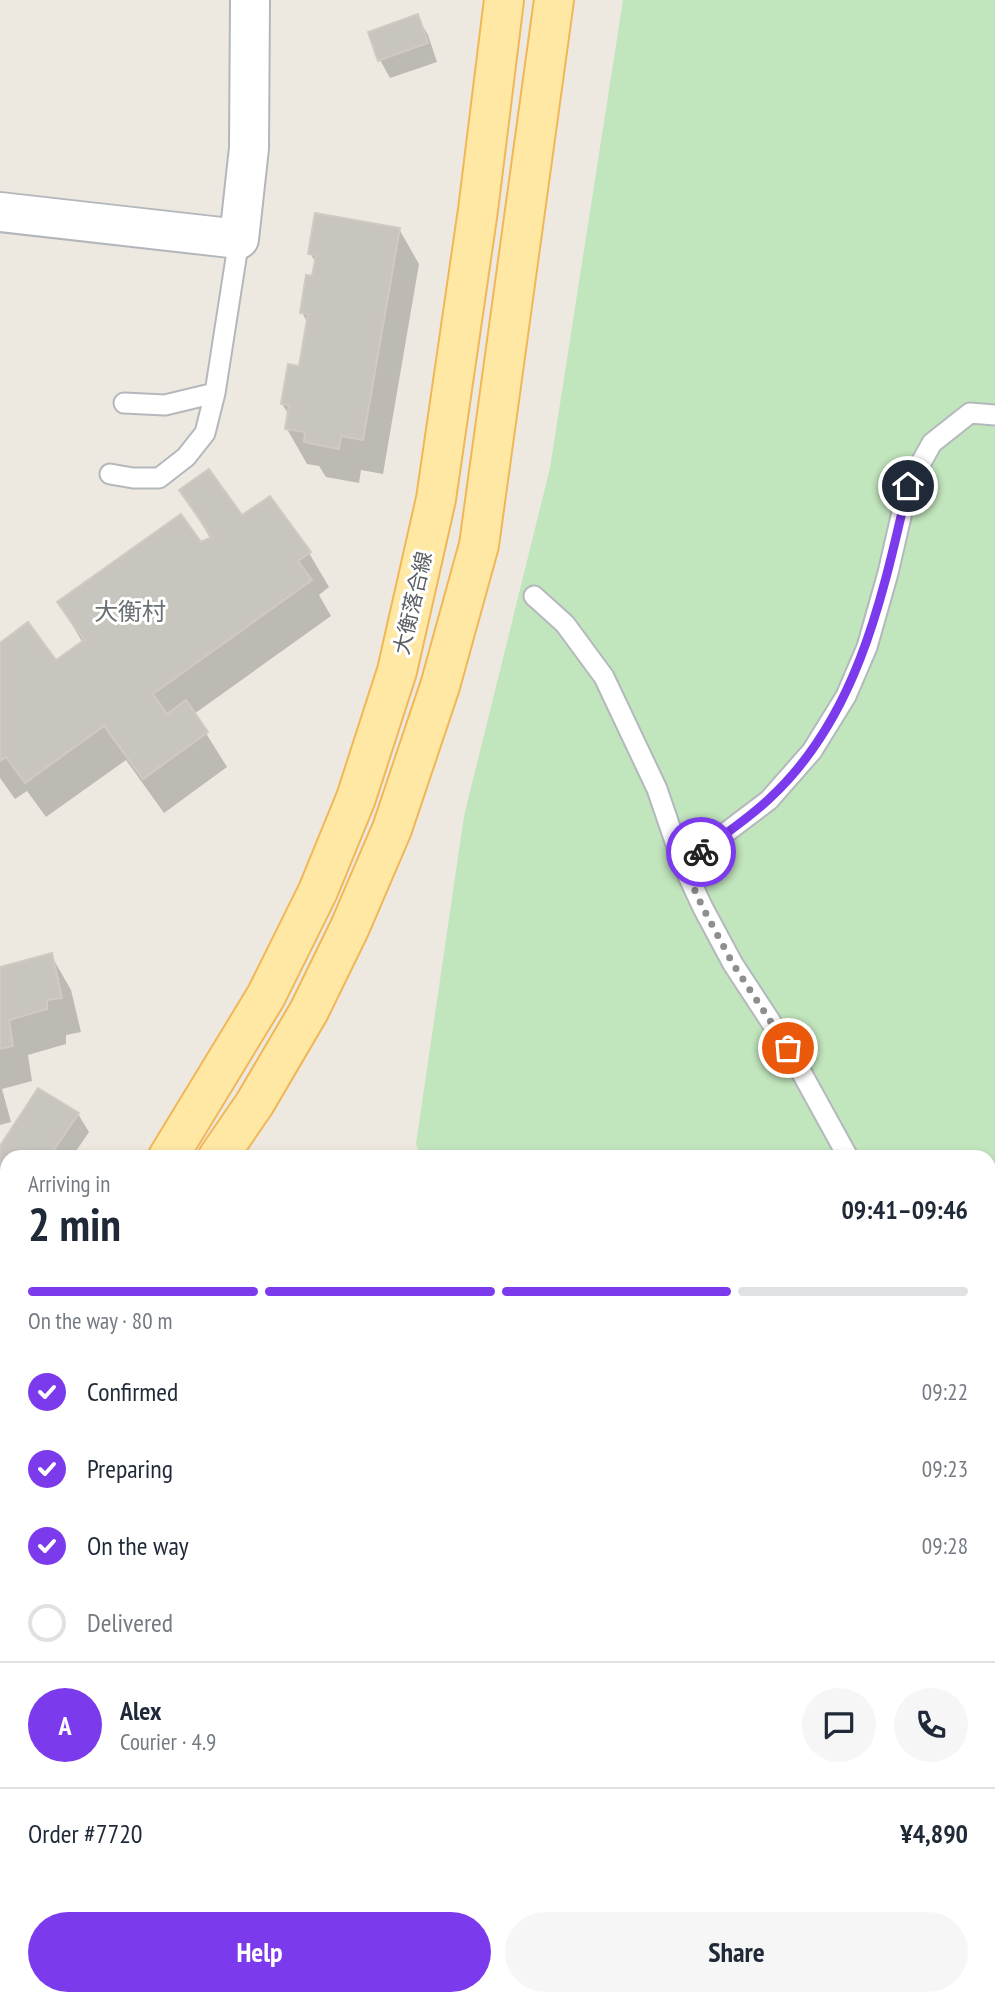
<!DOCTYPE html>
<meta charset="utf-8">
<style>
body{margin:0;font-family:"PT Sans Narrow","Noto Sans JP",sans-serif;background:#f6f6f7;color:#1f2937;height:100vh;display:flex;flex-direction:column;font-size:26px;white-space:nowrap}
*{box-sizing:border-box;margin:0}
p{font-size:23px;color:#747a83}
.icon{flex:none;width:38px;height:38px;fill:none;stroke:currentColor;stroke-width:2;stroke-linecap:round;stroke-linejoin:round}
.map{position:relative;flex:1;overflow:hidden}
.panel{position:absolute;left:0px;top:1150px;width:996px;height:856px;display:flex;flex-direction:column;background:#fff;border-radius:21px 21px 0 0;box-shadow:0 4px 10px #0003}
.panel>*{flex:none}
.pin{position:absolute;display:grid;place-items:center;width:60px;height:60px;color:#fff;margin:-30px;border:4px solid #fff;border-radius:50%;box-shadow:0 2px 7px #0007}
.courier{position:absolute;display:grid;place-items:center;width:70px;height:70px;margin:-35px;border:5px solid #7c3aed;border-radius:50%;background:#fff;color:#222;box-shadow:0 2px 9px #0007}
.head em{font-style:normal;font-weight:700}
.head div{display:flex;flex-direction:column-reverse}
.head{display:flex;align-items:center;justify-content:space-between;height:119px;padding:0 28px}
h1{font-size:46px;font-weight:700;line-height:52px}
.bar{display:grid;grid-template-columns:repeat(4,1fr);gap:10px 7px;align-content:center;height:84px;padding:0 28px}
.bar i{height:9px;border-radius:5px;background:#e0e1e3}
.bar .selected{background:#7c3aed}
.bar p{grid-column:span 4}
.line{display:flex;align-items:center;gap:18px;padding:0 28px;border-top:2px solid #e0e1e3}
.line div{flex:1}
.round{display:grid;place-items:center;flex:none;width:74px;height:74px;border-radius:37px;background:#f6f6f7}
ol{padding:0 28px;list-style:none}
li{display:flex;align-items:center;gap:21px;height:77px}
li p{margin-inline-start:auto}
li .icon{padding:7px;border-radius:50%;background:#7c3aed;color:#fff;stroke-width:4}
li:last-child{color:#747a83}
li i{width:38px;height:38px;border:4px solid #e0e1e3;border-radius:50%}
.action{display:flex;gap:14px;margin-top:auto;padding:14px 28px}
.action a{flex:1;height:80px;border-radius:42px;background:#7c3aed;color:#fff;font-size:28px;font-weight:700;line-height:80px;text-align:center}
.action a+a{background:#f6f6f7;color:#1f2937}
.map>svg:first-child{display:block}
.green{fill:#c1e5bd}
.shadow{fill:#0003}
.building{fill:#c8c4be;stroke:#d1cac0;stroke-width:2}
.lines{fill:none;stroke-linecap:round;stroke-linejoin:round}
.lane-casing{stroke:#b4b8bc;stroke-width:23}
.street-casing{stroke:#b4b8bc;stroke-width:42}
.secondary-casing{stroke:#b3b7bc;stroke-width:42}
.primary-casing{stroke:#f1b756;stroke-width:42}
.lane{stroke:#fff;stroke-width:19}
.street{stroke:#fff;stroke-width:38}
.secondary{stroke:#fff;stroke-width:38}
.primary{stroke:#ffe8a4;stroke-width:38}
.path-bridge{stroke:#97c5a0;stroke-width:4.5;stroke-dasharray:7 3.5;stroke-linecap:butt}
.done{stroke:#8d8f8e;stroke-width:7;stroke-dasharray:0 12.6}
.route{stroke:#7c3aed;stroke-width:9}
.labels{text-anchor:middle;stroke-width:6;stroke-linejoin:round;paint-order:stroke}
.street-label{font-size:21px;fill:#5a5e62;stroke:#fff}
.quarter-label{font-size:24px;fill:#6b7074;stroke:#fff}
</style>
<div class="map">
<svg width="995" height="2004" viewBox="0 0 995 2004">
<rect width="100%" height="100%" fill="#ede9e1"/>
<path class="green" d="M623,0H995V2004H440L446,1998H989V1157H421L416,1144L464,816L550,468Z"/>
<path class="shadow" d="M417,16L428,35L437,62L390,78L380,60Z
M399,229L419,264L383,474L361,470L359,483L326,477L319,466L307,464L287,429L289,415L282,404L301,368L308,324L302,312L316,263L310,253Z
M181,491L242,518L309,553L329,587L319,595L331,616L194,714L227,767L164,813L126,760L46,817L27,791L15,799L0,778V645L55,663L83,643L59,603L211,539Z
M51,955L71,990L81,1032L66,1035V1044L28,1055L32,1081L2,1089L11,1122L0,1125V969Z
M78,1114L89,1132L72,1157H7V1182L3,1179L0,1174V1149Z
M7,1838V1935L0,1928V1844Z"/>
<path class="building" d="M418,14L428,43L378,61L368,32Z
M315,213L400,228L363,440L341,436L339,449L304,442L305,432L285,429L289,405L281,404L288,364L299,366L308,314L300,313L306,275L312,276L316,255L308,254Z
M209,469L242,515L270,496L311,552L298,561L312,580L153,694L167,714L186,700L208,732L143,779L104,726L25,783L6,757L0,761V643L28,622L56,660L84,640L57,602L181,514L201,542L212,537L179,490Z
M52,953L62,998L47,1000V1009L9,1020L13,1046L0,1049V967Z
M38,1088L79,1113L49,1157H7V1172L0,1167V1146Z
M7,1836V1898L0,1904V1842Z"/>
<g class="lines">
<g class="lane-casing">
<path id="lane" d="M124,403L165,405L215,393
M110,474L133,478H159L186,457L205,433L215,393L239,239
M534,596L565,624L604,677L657,789L683,865L703,908L733,964L788,1048L848,1157
M683,865L769,800L812,751L846,696L867,647L888,573L908,486L932,443L970,413L995,415
M989,1521L995,1528
M989,1663L995,1662
M532,2004L539,1998"/>
</g>
<g class="street-casing">
<path id="street" d="M0,1564L7,1559"/>
</g>
<g class="secondary-casing">
<path id="secondary" d="M0,212L239,239L249,148L250,0"/>
</g>
<g class="primary-casing">
<path id="primary" d="M168,1157L266,996L318,891L356,798L397,671L436,499L478,210L504,0
M218,1157L255,1103L309,1011L350,927L392,829L440,686L479,545L554,0
M0,1354L7,1348
M0,1413L7,1407"/>
</g>
<use href="#lane" class="lane"/>
<use href="#street" class="street"/>
<use href="#secondary" class="secondary"/>
<use href="#primary" class="primary"/>
<path class="path-bridge" d="M0,1412L7,1419"/>
</g>
<g class="lines">
<path class="done" d="M701,852L683,865L703,908L733,964L788,1048"/>
<path class="route" d="M701,852C723,835 748,819 769,799C857,718 882,599 908,486"/>
</g>
<g class="labels">
<g class="street-label">
<text transform="translate(413 603) rotate(-77)" y="7">大衡落合線</text>
</g>
<g class="quarter-label">
<text x="130" y="620">大衡村</text>
</g>
</g>
</svg>
<div class="pin" style="left:788px;top:1048px;background:#ea580c"><svg class="icon" aria-label="bag" viewBox="0 0 24 24"><path d="M5 8h14l-1 12H6zM9 8a3 3 0 0 1 6 0"/></svg></div>
<div class="pin" style="left:908px;top:486px;background:#1f2937"><svg class="icon" aria-label="home" viewBox="0 0 24 24"><path d="M3 11l9-7 9 7M6 9v11h12V9"/></svg></div>
<div class="courier" style="left:701px;top:852px"><svg class="icon" aria-label="bike" viewBox="0 0 24 24"><circle cx="6" cy="16" r="4"/><circle cx="18" cy="16" r="4"/><path d="M6 16l4-8h5l3 8M10 8l3 8H6M13 5h3"/></svg></div>
<section class="panel">
<div class="head"><div><h1>2 min</h1><p>Arriving in</p></div><em>09:41–09:46</em></div>
<div class="bar"><i class="selected"></i><i class="selected"></i><i class="selected"></i><i></i><p>On the way · 80 m</p></div>
<ol>
<li><svg class="icon" aria-label="check" viewBox="0 0 24 24"><path d="M5 12l5 5 9-10"/></svg>Confirmed<p>09:22</p></li>
<li><svg class="icon" aria-label="check" viewBox="0 0 24 24"><path d="M5 12l5 5 9-10"/></svg>Preparing<p>09:23</p></li>
<li><svg class="icon" aria-label="check" viewBox="0 0 24 24"><path d="M5 12l5 5 9-10"/></svg>On the way<p>09:28</p></li>
<li><i></i>Delivered</li>
</ol>
<div class="line" style="height:126px"><b class="round" style="background:#7c3aed;color:#fff">A</b><div><b>Alex</b><p>Courier · 4.9</p></div><a class="round"><svg class="icon" aria-label="chat" viewBox="0 0 24 24"><path d="M4 5h16v11H9l-5 4z"/></svg></a><a class="round"><svg class="icon" aria-label="phone" viewBox="0 0 24 24"><path d="M5 4h4l2 5-3 2q2 4 5 5l2-3 5 2v4C11 20 4 13 5 4z"/></svg></a></div>
<div class="line" style="height:91px"><div>Order #7720</div><b>¥4,890</b></div>
<div class="action"><a>Help</a><a>Share</a></div>
</section>
</div>
